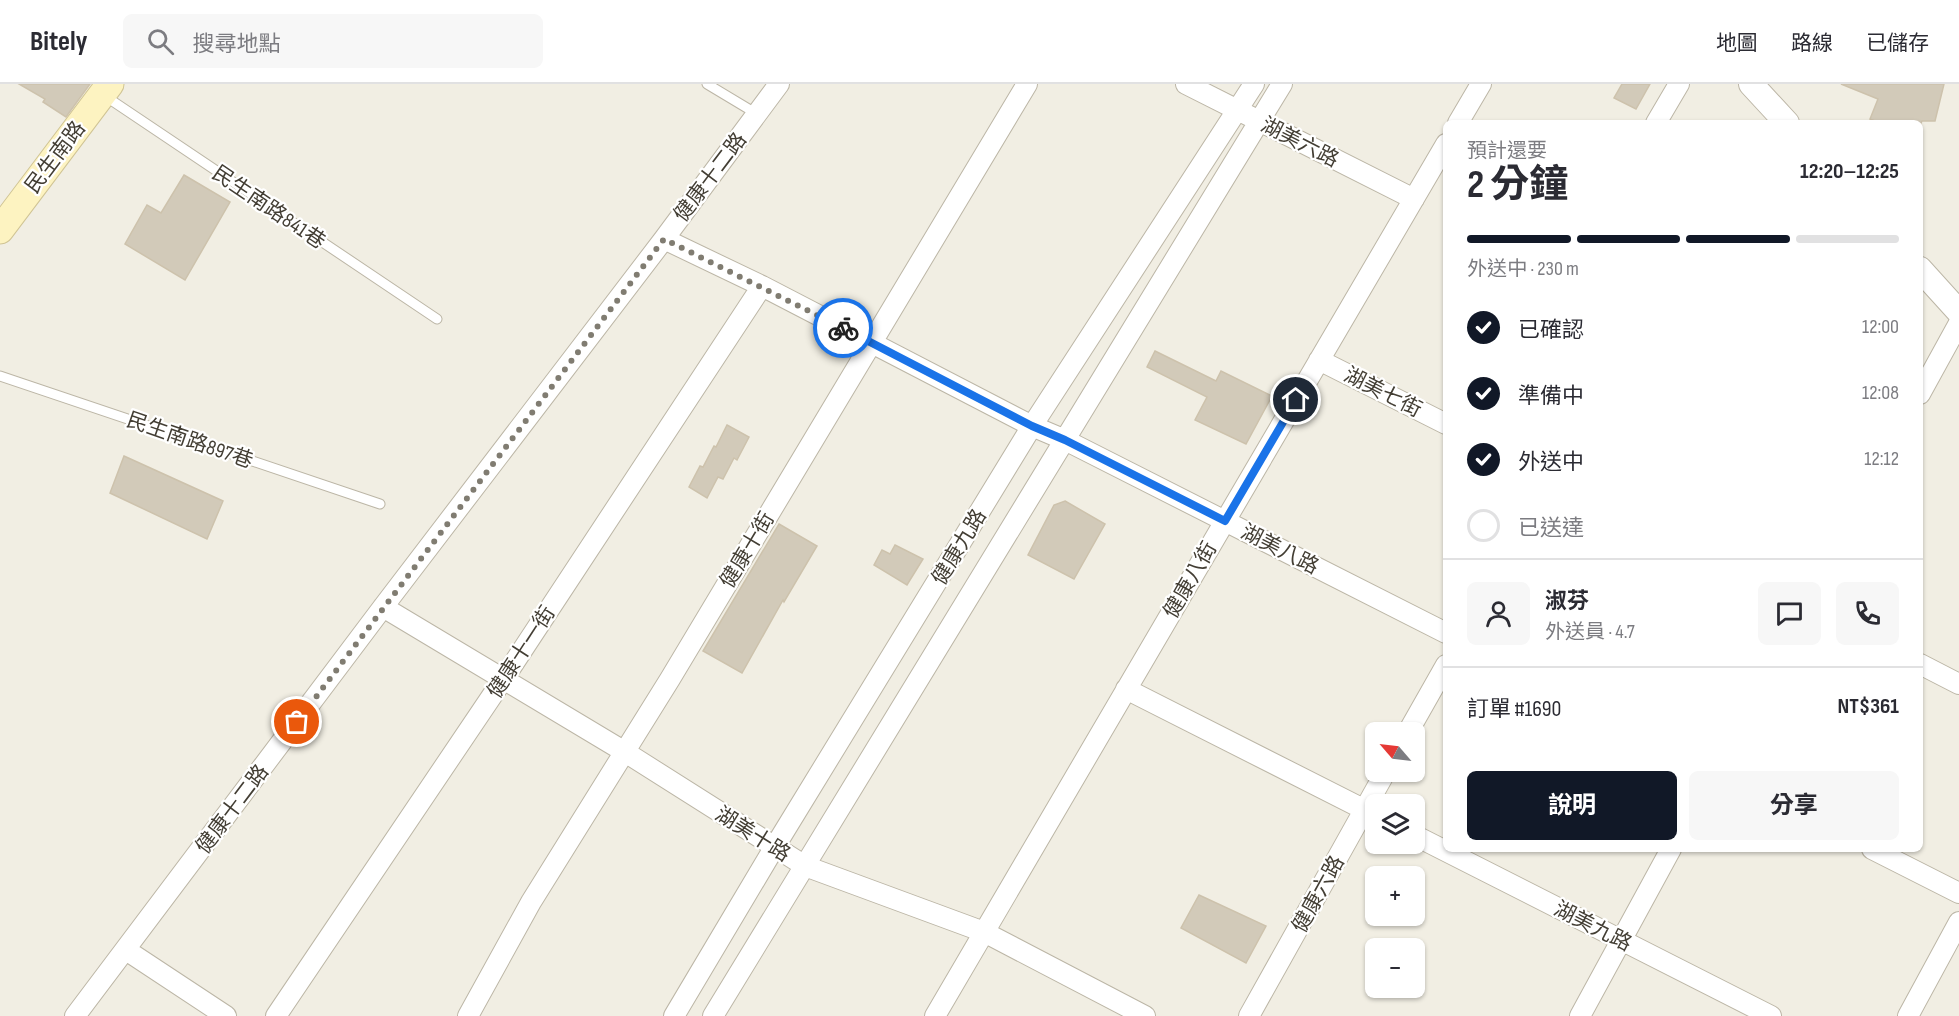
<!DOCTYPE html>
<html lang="zh-TW">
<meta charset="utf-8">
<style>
body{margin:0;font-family:"Sofia Sans Condensed","Noto Sans TC",sans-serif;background:#f7f7f7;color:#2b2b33;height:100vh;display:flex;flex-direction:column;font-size:22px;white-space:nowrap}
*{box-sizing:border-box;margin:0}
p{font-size:20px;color:#7c7c81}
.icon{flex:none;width:33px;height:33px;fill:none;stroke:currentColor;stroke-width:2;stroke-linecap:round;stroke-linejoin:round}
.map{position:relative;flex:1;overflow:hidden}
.sheet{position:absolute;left:1443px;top:36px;width:480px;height:732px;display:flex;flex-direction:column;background:#fff;border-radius:9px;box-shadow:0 2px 4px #0004}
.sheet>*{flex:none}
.needle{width:39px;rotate:298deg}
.fabs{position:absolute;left:1365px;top:638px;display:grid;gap:12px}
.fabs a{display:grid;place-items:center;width:60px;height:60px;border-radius:9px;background:#fff;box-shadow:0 2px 4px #0004;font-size:30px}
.pin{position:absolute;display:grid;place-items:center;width:51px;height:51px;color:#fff;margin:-26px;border:3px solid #fff;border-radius:50%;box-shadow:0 2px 6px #0007}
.courier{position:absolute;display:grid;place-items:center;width:60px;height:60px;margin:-30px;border:4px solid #1a73e8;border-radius:50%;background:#fff;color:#222;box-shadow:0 2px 8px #0007}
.head em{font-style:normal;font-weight:700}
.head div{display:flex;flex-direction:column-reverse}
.head{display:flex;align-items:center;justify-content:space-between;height:102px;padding:0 24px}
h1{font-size:39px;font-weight:700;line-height:45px}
.bar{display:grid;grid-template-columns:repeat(4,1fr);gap:9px 6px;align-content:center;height:72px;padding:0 24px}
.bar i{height:8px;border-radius:4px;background:#e1e1e2}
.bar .selected{background:#111827}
.bar p{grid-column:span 4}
.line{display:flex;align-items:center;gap:15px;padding:0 24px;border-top:2px solid #e1e1e2}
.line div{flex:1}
.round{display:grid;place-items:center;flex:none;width:63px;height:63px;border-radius:9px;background:#f7f7f7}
ol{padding:0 24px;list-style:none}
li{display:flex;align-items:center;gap:18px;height:66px}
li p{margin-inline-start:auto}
li .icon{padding:6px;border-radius:50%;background:#111827;color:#fff;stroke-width:4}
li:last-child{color:#7c7c81}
li i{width:33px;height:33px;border:3px solid #e1e1e2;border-radius:50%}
.action{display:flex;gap:12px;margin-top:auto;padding:12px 24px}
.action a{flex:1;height:69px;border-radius:9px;background:#111827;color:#fff;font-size:24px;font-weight:700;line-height:69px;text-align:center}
.action a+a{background:#f7f7f7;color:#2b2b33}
header{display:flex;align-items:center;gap:36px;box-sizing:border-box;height:84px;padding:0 30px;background:#fff;border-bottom:2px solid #e1e1e2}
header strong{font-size:28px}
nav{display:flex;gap:33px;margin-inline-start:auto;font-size:21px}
.search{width:420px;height:54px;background:#f7f7f7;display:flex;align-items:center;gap:15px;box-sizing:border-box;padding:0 21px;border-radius:9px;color:#7c7c81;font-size:22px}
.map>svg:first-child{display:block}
.building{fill:#d2cab9;stroke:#cdc2ac;stroke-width:1.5}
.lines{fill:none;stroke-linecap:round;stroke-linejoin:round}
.service-casing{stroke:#bcb6a6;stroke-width:11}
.minor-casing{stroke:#bcb6a6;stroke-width:22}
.tertiary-casing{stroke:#bcb6a6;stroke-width:26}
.secondary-casing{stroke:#d0c494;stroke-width:29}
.service{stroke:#fff;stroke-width:9}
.minor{stroke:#fff;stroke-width:20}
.tertiary{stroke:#fff;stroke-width:24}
.secondary{stroke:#fdf3c1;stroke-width:27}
.done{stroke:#807c71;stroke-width:6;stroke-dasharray:0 10.8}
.route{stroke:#1a73e8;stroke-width:8}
.labels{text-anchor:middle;stroke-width:4.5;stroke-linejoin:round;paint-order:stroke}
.street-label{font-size:21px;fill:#433e34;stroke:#fff}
</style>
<header>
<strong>Bitely</strong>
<div class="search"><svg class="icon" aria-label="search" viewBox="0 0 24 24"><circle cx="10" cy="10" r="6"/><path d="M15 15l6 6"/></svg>搜尋地點</div>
<nav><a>地圖</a><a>路線</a><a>已儲存</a></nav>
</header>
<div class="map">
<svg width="1959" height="932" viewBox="0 0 1959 932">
<rect width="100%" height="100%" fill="#f1eee3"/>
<path class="building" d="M19,0H90L66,33L43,18L45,15Z
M1622,0H1650L1636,25L1614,14Z
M1841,0H1944L1935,37H1922L1921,39H1880L1870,35L1878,15Z
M184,91L230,118L185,196L125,160L147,121L161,129Z
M1155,267L1216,297L1221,287L1272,312L1246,360L1195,336L1207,313L1147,283Z
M727,341L749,353L737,376L734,374L723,395L718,393L707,414L689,403L700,382L703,383L714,362L716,363Z
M124,372L223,417L207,455L110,409Z
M1065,417L1105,440L1074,495L1028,471L1054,421Z
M779,440L817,462L784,518L783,516L742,589L703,567Z
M895,461L923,475L907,501L874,481L882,466L890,470Z
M1199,811L1266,842L1246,879L1181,844Z"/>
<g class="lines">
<g class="service-casing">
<path id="service" d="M707,0L757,30
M105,12L437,235
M0,292L380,420"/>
</g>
<g class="minor-casing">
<path id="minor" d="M1186,0L1414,115
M1458,39L1481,0
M1656,39L1679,0
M664,155L762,202L1032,342L1065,356L1446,549
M1319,276L1446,340
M1920,310L1959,239
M383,523L625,668L805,782L984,848L1145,932
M1920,580L1959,600
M1126,605L1375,731
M1408,648L1446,581
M1414,751L1771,932
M1872,765L1959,809
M126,866L226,932
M75,932L383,523L664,155L779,0
M276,932L504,594L762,202
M468,932L531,818L670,595L1027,0
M674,932L774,764L1032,342L1254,0
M713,932L1282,0
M935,932L1446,60
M1249,932L1386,687
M1580,932L1671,765
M1908,932L1959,838"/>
</g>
<g class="tertiary-casing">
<path id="tertiary" d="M1751,0L1787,39
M1920,185L1959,228"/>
</g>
<g class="secondary-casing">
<path id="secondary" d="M0,146L110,0"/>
</g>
<use href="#service" class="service"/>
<use href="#minor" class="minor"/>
<use href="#tertiary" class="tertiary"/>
<use href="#secondary" class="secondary"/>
</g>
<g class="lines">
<path class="done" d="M297,638L664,155L843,244"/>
<path class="route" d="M843,244L1032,342L1065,356L1225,437L1296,316"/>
</g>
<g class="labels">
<g class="street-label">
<text transform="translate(1300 58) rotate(27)" y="7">湖美六路</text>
<text transform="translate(55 73) rotate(-53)" y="7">民生南路</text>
<text transform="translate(710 93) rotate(-53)" y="7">健康十二路</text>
<text transform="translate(269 123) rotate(34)" y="7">民生南路841巷</text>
<text transform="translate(1383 308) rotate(27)" y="7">湖美七街</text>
<text transform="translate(190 356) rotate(19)" y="7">民生南路897巷</text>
<text transform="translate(959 463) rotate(-59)" y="7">健康九路</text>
<text transform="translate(1280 465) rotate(27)" y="7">湖美八路</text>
<text transform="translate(747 466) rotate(-59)" y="7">健康十街</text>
<text transform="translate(1190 496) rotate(-60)" y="7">健康八街</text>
<text transform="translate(521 568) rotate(-57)" y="7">健康十一街</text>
<text transform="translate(232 725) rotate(-53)" y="7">健康十二路</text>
<text transform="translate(753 750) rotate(32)" y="7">湖美十路</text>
<text transform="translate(1318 810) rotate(-61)" y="7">健康六路</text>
<text transform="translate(1593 842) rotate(27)" y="7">湖美九路</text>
</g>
</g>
</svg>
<div class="fabs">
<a><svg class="needle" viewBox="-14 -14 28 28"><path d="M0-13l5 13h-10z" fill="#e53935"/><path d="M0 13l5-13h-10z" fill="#7c7c81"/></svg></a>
<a><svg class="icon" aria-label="layers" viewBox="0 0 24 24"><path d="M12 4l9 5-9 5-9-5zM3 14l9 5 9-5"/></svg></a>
<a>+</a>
<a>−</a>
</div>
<div class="pin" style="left:297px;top:638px;background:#ea580c"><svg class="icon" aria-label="bag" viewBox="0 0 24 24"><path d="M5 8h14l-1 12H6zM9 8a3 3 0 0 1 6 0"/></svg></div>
<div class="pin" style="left:1296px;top:316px;background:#1f2937"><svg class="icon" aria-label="home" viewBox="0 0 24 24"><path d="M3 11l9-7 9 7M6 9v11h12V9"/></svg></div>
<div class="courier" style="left:843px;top:244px"><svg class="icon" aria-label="bike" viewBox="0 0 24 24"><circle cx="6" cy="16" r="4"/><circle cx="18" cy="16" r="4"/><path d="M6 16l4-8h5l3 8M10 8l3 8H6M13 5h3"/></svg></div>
<section class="sheet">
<div class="head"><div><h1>2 分鐘</h1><p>預計還要</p></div><em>12:20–12:25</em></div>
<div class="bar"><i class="selected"></i><i class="selected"></i><i class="selected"></i><i></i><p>外送中 · 230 m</p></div>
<ol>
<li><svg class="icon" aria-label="check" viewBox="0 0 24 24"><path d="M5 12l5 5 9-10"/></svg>已確認<p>12:00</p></li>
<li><svg class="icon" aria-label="check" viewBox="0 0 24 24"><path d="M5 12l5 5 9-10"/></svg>準備中<p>12:08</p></li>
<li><svg class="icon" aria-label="check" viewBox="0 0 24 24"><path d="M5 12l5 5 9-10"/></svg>外送中<p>12:12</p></li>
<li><i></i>已送達</li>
</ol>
<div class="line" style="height:108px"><a class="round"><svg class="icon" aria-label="person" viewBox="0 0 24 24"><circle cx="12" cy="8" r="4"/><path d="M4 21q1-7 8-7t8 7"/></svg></a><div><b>淑芬</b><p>外送員 · 4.7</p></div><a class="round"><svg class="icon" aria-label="chat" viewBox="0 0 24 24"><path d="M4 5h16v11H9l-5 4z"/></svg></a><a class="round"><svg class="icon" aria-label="phone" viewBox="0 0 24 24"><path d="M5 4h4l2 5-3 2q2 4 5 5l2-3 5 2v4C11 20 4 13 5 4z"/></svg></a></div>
<div class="line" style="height:78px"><div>訂單 #1690</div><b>NT$361</b></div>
<div class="action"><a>說明</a><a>分享</a></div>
</section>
</div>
